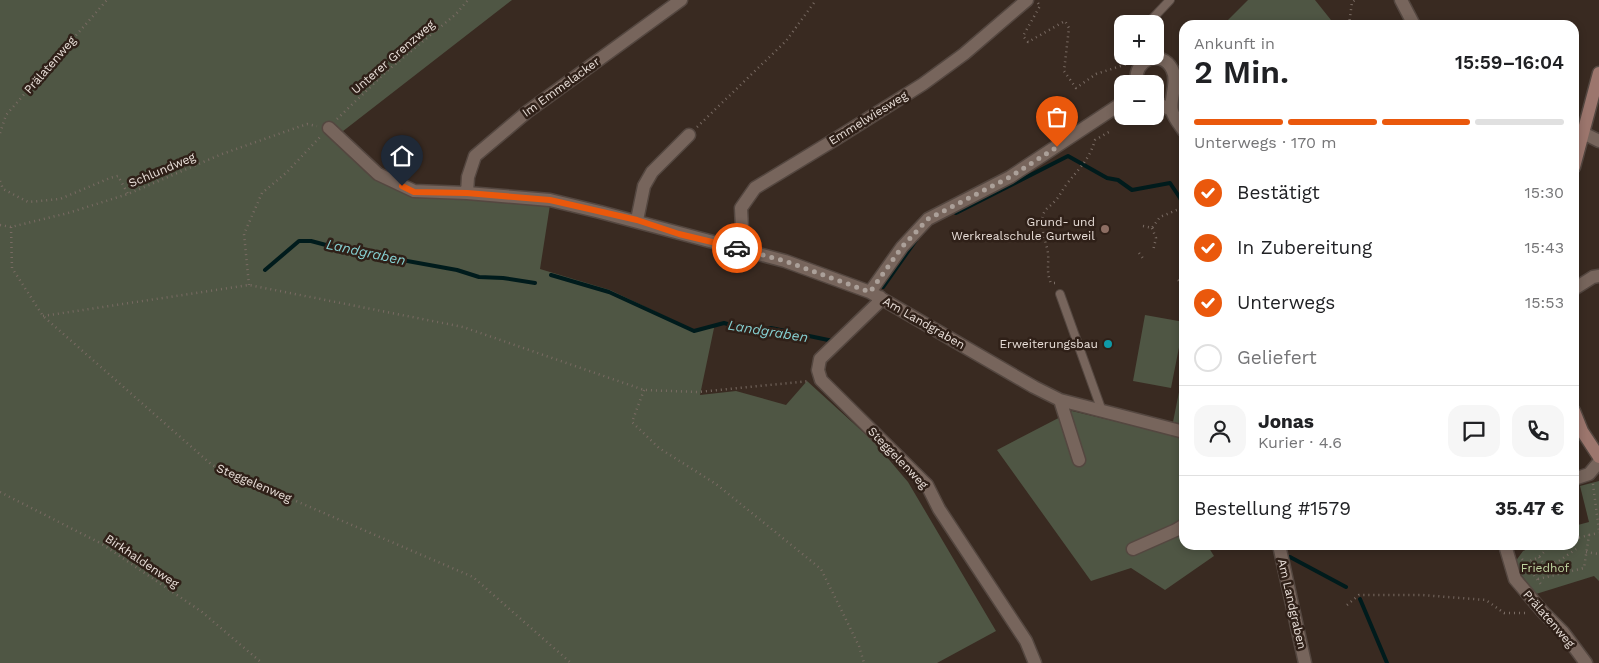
<!DOCTYPE html>
<html lang="de">
<meta charset="utf-8">
<style>
body{margin:0;font-family:"Work Sans",sans-serif;background:#f6f6f6;color:#202124;height:100vh;display:flex;flex-direction:column;font-size:19px;white-space:nowrap}
*{box-sizing:border-box;margin:0}
p{font-size:16px;color:#757577}
.icon{flex:none;width:28px;height:28px;fill:none;stroke:currentColor;stroke-width:2;stroke-linecap:round;stroke-linejoin:round}
.map{position:relative;flex:1;overflow:hidden}
.details{position:absolute;left:1179px;top:20px;width:400px;height:530px;display:flex;flex-direction:column;background:#fff;border-radius:15px;box-shadow:0 2px 8px #0003}
.details>*{flex:none}
.fabs{position:absolute;left:1114px;top:15px;display:grid;gap:10px}
.fabs a{display:grid;place-items:center;width:50px;height:50px;border-radius:10px;background:#fff;box-shadow:0 2px 8px #0003;font-size:25px}
.pin{position:absolute;display:grid;place-items:center;width:42px;height:42px;color:#fff;margin:-51px -21px;border-radius:50% 50% 50% 0;rotate:-45deg;box-shadow:0 0 5px #0007}
.pin .icon{rotate:45deg}
.courier{position:absolute;display:grid;place-items:center;width:50px;height:50px;margin:-25px;border:4px solid #ea580c;border-radius:50%;background:#fff;color:#222;box-shadow:0 1px 6px #0007}
.headline em{font-style:normal;font-weight:600}
.headline div{display:flex;flex-direction:column-reverse}
.headline{display:flex;align-items:center;justify-content:space-between;height:85px;padding:0 15px}
h1{font-size:32px;font-weight:600;line-height:38px}
.bar{display:grid;grid-template-columns:repeat(4,1fr);gap:8px 5px;align-content:center;height:60px;padding:0 15px}
.bar i{height:6px;border-radius:4px;background:#e0e0e0}
.bar .on{background:#ea580c}
.bar p{grid-column:span 4}
.line{display:flex;align-items:center;gap:12px;padding:0 15px;border-top:1px solid #e0e0e0}
.line div{flex:1}
.round{display:grid;place-items:center;flex:none;width:52px;height:52px;border-radius:15px;background:#f6f6f6}
ol{padding:0 15px;list-style:none}
li{display:flex;align-items:center;gap:15px;height:55px}
li p{margin-inline-start:auto}
li .icon{padding:5px;border-radius:50%;background:#ea580c;color:#fff;stroke-width:4}
li:last-child{color:#757577}
li i{width:28px;height:28px;border:2px solid #e0e0e0;border-radius:50%}
.map>svg:first-child{display:block}
.green{fill:#4f5644}
.lines{fill:none;stroke-linecap:round;stroke-linejoin:round}
.stream{stroke:#001b1c;stroke-width:4}
.lane-casing{stroke:#544740;stroke-width:10}
.street-casing{stroke:#544740;stroke-width:15}
.secondary-casing{stroke:#544740;stroke-width:15}
.path{stroke:#796b63;stroke-width:2.5;stroke-dasharray:1 4;stroke-linecap:butt}
.lane{stroke:#77655c;stroke-width:8}
.street{stroke:#77655c;stroke-width:12}
.secondary{stroke:#9c766d;stroke-width:12}
.done{stroke:#aba099;stroke-width:5;stroke-dasharray:0 9}
.route{stroke:#ea580c;stroke-width:6}
.education-dot{fill:#8d6e63;stroke:#2f2018;stroke-width:2}
.culture-dot{fill:#0f9aa8;stroke:#2f2018;stroke-width:2}
.labels{text-anchor:middle;stroke-width:5;stroke-linejoin:round;paint-order:stroke}
.street-label{font-size:12px;fill:#e9dfd9;stroke:#2f2018}
.poi-label{font-size:12px;fill:#e9dfd9;stroke:#2f2018;text-anchor:end}
.park-label{font-size:12px;fill:#c0d5a1;stroke:#2f2018}
.water-label{font-size:14px;font-style:italic;fill:#85cfd1;stroke:#2f2018}
</style>
<div class="map">
<svg width="1599" height="663" viewBox="0 0 1599 663">
<rect width="100%" height="100%" fill="#392a21"/>
<path class="green" d="M0,0H512L338,135L413,194L550,205L540,269L610,290L694,330L713,326L714,328L700,395L736,391L786,405L807,381L874,442L908,482L996,631L937,663H0Z
M1248,0H1315L1335,25H1223Z
M1145,315L1184,322L1171,388L1133,381Z
M1182,377H1184V425L1173,422Z
M1072,411L1184,438V545H1207L1214,556L1165,590L1131,568L1091,581L997,450Z
M1599,481V581L1594,576L1536,594L1519,572L1515,562L1523,551L1537,545H1574V526L1589,522L1580,486Z"/>
<g class="lines">
<path class="stream" d="M956,213L1068,156L1107,178L1118,180L1132,190L1170,183L1180,198L1184,206
M265,270L299,241H311L341,249L457,270L479,277L503,278L535,283
M551,275L609,292L694,331L724,323L756,332L771,328L833,341
M883,287L916,240
M1290,557L1346,587
M1360,599L1387,663"/>
<g class="lane-casing">
<path id="lane" d="M1151,24L1153,18L1170,0
M1060,294L1102,411"/>
</g>
<g class="street-casing">
<path id="street" d="M1401,0L1414,25
M1137,84C1132,58 1162,49 1172,69C1179,82 1169,99 1172,111C1174,118 1180,125 1184,131
M1155,102L1171,110
M329,128L378,174L414,191L467,193L550,200L600,212L785,261L870,292L1034,387L1060,400L1184,432
M1583,133L1599,141
M467,193L468,177L475,156L527,112L681,0
M637,220L644,186L652,172L689,135
M743,249L741,208L755,188L834,140L923,84L964,54L1027,0
M1574,289L1593,277L1599,276
M870,292L902,247L928,219L1010,177L1122,103
M880,297L877,304L820,359L818,370L821,380L927,485L939,509L1026,641L1035,663
M1060,400L1079,460
M1574,479L1589,474L1599,462
M1279,545L1305,663
M1505,545L1515,579L1543,612L1563,632L1586,663
M1133,549L1176,530L1184,525"/>
</g>
<g class="secondary-casing">
<path id="secondary" d="M1574,167L1599,73
M1574,411L1582,431L1599,457"/>
</g>
<path class="path" d="M1038,3L1040,6L1023,36L1028,42L1065,21L1069,28L1064,71L1076,88L1096,74L1127,64
M1349,25L1352,2L1355,0
M337,119L387,71L456,14L468,0
M697,127L786,41L816,0
M0,133L6,115L107,0
M0,181L3,189L28,202L60,199L110,178L118,176L128,194
M0,225L11,227L68,213L128,194L222,154L307,124L317,126
M1143,226L1152,228L1160,217L1184,207
M11,227L12,268L43,316L212,465L473,577L571,663
M1152,228L1156,238L1153,251
M1139,253L1145,261
M1178,280L1184,285
M1055,283H1051C1046,273 1049,263 1048,253C1046,241 1041,231 1042,219C1044,208 1049,208 1055,201C1060,196 1062,190 1066,185C1078,169 1089,161 1095,140L1109,132
M249,285L244,234L262,193L286,173L321,136
M43,316L249,285L463,327L644,390L698,392L810,381
M644,390L632,422L659,448L716,484L821,569L859,646L864,663
M1593,484L1599,531
M0,492L102,544L202,612L262,663
M1589,535L1599,533
M1586,552L1599,554
M1539,557L1552,576
M1522,559L1543,587
M1526,563L1539,557L1551,545
M1545,566L1559,561L1576,549
M1538,579L1584,568L1589,535L1574,539
M1347,605L1359,595H1422L1486,600L1504,613H1526"/>
<use href="#lane" class="lane"/>
<use href="#street" class="street"/>
<use href="#secondary" class="secondary"/>
</g>
<g class="lines">
<path class="done" d="M737,248L785,261L870,292L902,247L928,219L1010,177L1057,147"/>
<path class="route" d="M402,186L414,192L467,193L550,200L637,220L679,234L737,248"/>
</g>
<circle class="education-dot" cx="1105" cy="229" r="5"/>
<circle class="culture-dot" cx="1108" cy="344" r="5"/>
<g class="labels">
<g class="street-label">
<text transform="translate(393 57) rotate(-41)" y="4">Unterer Grenzweg</text>
<text transform="translate(50 65) rotate(-49)" y="4">Prälatenweg</text>
<text transform="translate(561 87) rotate(-36)" y="4">Im Emmelacker</text>
<text transform="translate(868 118) rotate(-32)" y="4">Emmelwiesweg</text>
<text transform="translate(162 170) rotate(-23)" y="4">Schlundweg</text>
<text transform="translate(924 323) rotate(30)" y="4">Am Landgraben</text>
<text transform="translate(898 458) rotate(46)" y="4">Steggelenweg</text>
<text transform="translate(254 483) rotate(23)" y="4">Steggelenweg</text>
<text transform="translate(142 561) rotate(34)" y="4">Birkhaldenweg</text>
<text transform="translate(1292 604) rotate(77)" y="4">Am Landgraben</text>
<text transform="translate(1549 619) rotate(49)" y="4">Prälatenweg</text>
</g>
<g class="poi-label">
<text x="1095" y="226">Grund- und<tspan x="1095" dy="14">Werkrealschule Gurtweil</tspan></text>
<text x="1098" y="348">Erweiterungsbau</text>
</g>
<g class="park-label">
<text x="1545" y="572">Friedhof</text>
</g>
<g class="water-label">
<text transform="translate(366 252) rotate(12)" y="5">Landgraben</text>
<text transform="translate(768 331) rotate(9)" y="5">Landgraben</text>
</g>
</g>
</svg>
<div class="fabs">
<a>+</a>
<a>−</a>
</div>
<div class="pin" style="left:1057px;top:147px;background:#ea580c"><svg class="icon" aria-label="bag" viewBox="0 0 24 24"><path d="M5 8h14l-1 12H6zM9 8a3 3 0 0 1 6 0"/></svg></div>
<div class="pin" style="left:402px;top:186px;background:#1f2937"><svg class="icon" aria-label="home" viewBox="0 0 24 24"><path d="M3 11l9-7 9 7M6 9v11h12V9"/></svg></div>
<div class="courier" style="left:737px;top:248px"><svg class="icon" aria-label="car" viewBox="0 0 24 24"><path d="M5 17H2v-5l4-1 3-4h7l3 4 3 1v5h-3M9 17h6M6 11h13"/><circle cx="7" cy="17" r="2"/><circle cx="17" cy="17" r="2"/></svg></div>
<section class="details">
<div class="headline"><div><h1>2 Min.</h1><p>Ankunft in</p></div><em>15:59–16:04</em></div>
<div class="bar"><i class="on"></i><i class="on"></i><i class="on"></i><i></i><p>Unterwegs · 170 m</p></div>
<ol>
<li><svg class="icon" aria-label="check" viewBox="0 0 24 24"><path d="M5 12l5 5 9-10"/></svg>Bestätigt<p>15:30</p></li>
<li><svg class="icon" aria-label="check" viewBox="0 0 24 24"><path d="M5 12l5 5 9-10"/></svg>In Zubereitung<p>15:43</p></li>
<li><svg class="icon" aria-label="check" viewBox="0 0 24 24"><path d="M5 12l5 5 9-10"/></svg>Unterwegs<p>15:53</p></li>
<li><i></i>Geliefert</li>
</ol>
<div class="line" style="height:90px"><a class="round"><svg class="icon" aria-label="person" viewBox="0 0 24 24"><circle cx="12" cy="8" r="4"/><path d="M4 21q1-7 8-7t8 7"/></svg></a><div><b>Jonas</b><p>Kurier · 4.6</p></div><a class="round"><svg class="icon" aria-label="chat" viewBox="0 0 24 24"><path d="M4 5h16v11H9l-5 4z"/></svg></a><a class="round"><svg class="icon" aria-label="phone" viewBox="0 0 24 24"><path d="M5 4h4l2 5-3 2q2 4 5 5l2-3 5 2v4C11 20 4 13 5 4z"/></svg></a></div>
<div class="line" style="height:65px"><div>Bestellung #1579</div><b>35.47 €</b></div>
</section>
</div>
